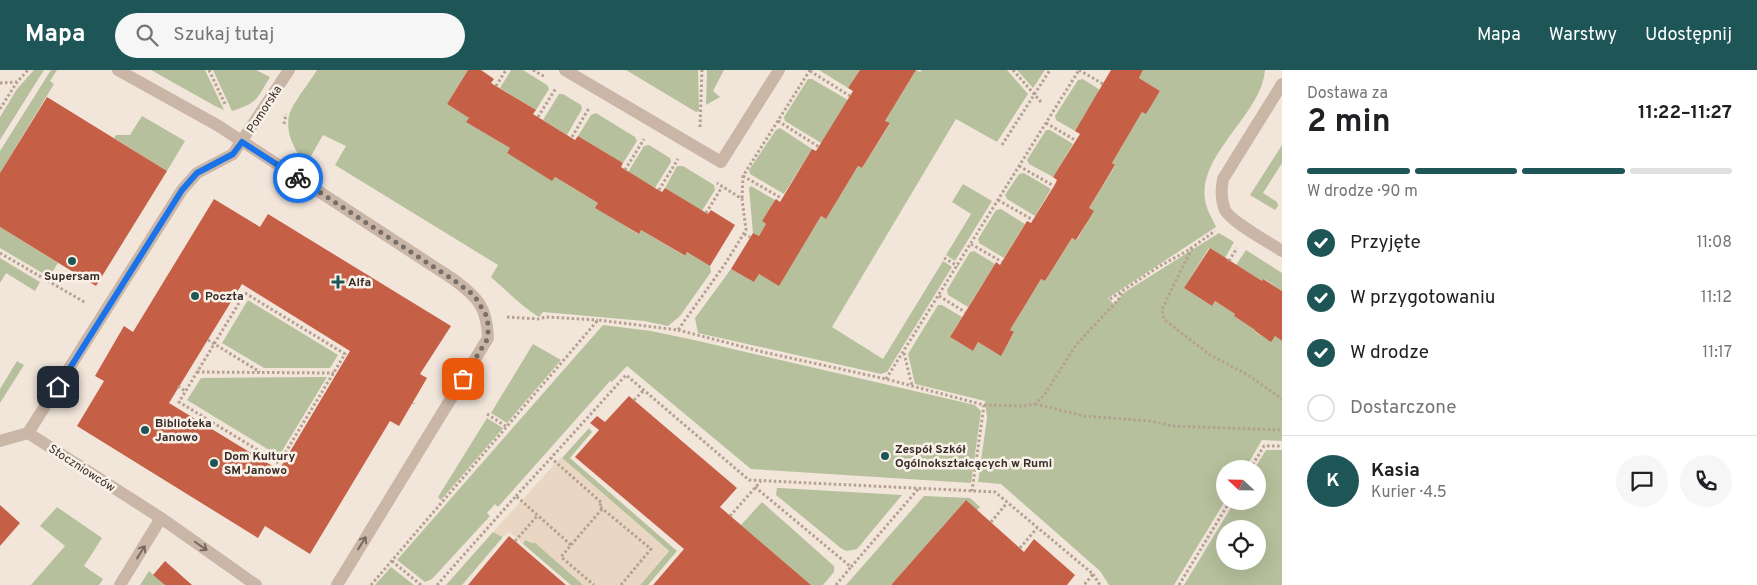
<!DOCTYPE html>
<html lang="pl">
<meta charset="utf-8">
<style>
body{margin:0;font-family:Overpass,sans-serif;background:#f6f6f6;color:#202124;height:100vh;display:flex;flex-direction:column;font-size:19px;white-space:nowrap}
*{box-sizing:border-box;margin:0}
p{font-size:16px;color:#757577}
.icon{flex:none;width:28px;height:28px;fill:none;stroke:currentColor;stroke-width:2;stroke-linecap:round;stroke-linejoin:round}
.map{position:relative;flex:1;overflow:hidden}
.details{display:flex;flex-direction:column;background:#fff;width:475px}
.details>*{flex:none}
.needle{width:32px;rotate:292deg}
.controls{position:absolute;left:1216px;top:390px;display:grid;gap:10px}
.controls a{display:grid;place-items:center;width:50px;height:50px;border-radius:50%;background:#fff;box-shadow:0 5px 20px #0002;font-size:25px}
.pin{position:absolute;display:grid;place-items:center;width:42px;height:42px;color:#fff;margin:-21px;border-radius:10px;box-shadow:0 2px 8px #0006}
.courier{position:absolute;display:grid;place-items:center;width:50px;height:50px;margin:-25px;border:4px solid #1a73e8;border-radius:50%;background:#fff;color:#222;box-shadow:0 1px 6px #0007}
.headline em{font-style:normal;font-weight:700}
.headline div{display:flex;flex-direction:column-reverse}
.headline{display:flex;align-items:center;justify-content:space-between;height:85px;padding:0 25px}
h1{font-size:32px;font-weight:700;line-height:38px}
.bar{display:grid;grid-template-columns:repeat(4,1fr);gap:8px 5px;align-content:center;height:60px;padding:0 25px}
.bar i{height:6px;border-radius:4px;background:#e0e0e0}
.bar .selected{background:#1e5657}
.bar p{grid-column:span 4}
.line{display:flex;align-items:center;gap:12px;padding:0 25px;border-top:1px solid #e0e0e0}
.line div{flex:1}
.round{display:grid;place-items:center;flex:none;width:52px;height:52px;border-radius:26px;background:#f6f6f6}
ol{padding:0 25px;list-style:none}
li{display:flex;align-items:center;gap:15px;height:55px}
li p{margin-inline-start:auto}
li .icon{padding:5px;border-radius:50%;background:#1e5657;color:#fff;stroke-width:4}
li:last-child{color:#757577}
li i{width:28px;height:28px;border:2px solid #e0e0e0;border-radius:50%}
header{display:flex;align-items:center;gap:30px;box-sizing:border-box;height:70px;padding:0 25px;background:#1e5657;color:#fff}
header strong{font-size:24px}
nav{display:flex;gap:28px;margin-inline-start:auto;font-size:18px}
.search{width:350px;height:45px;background:#f6f6f6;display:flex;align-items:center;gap:12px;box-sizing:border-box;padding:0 18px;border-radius:28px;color:#757577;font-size:19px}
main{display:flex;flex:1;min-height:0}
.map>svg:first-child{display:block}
.green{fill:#b6c09c;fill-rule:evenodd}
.plaza{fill:#e9d7c3}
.building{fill:#c56047;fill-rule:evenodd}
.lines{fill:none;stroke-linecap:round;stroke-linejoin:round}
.path{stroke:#b5a092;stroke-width:3;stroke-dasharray:2.5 2.5;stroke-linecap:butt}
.minor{stroke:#cab6a7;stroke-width:12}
.oneway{stroke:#796a61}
.done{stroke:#786d67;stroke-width:5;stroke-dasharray:0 9}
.route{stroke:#1a73e8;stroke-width:6}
.poi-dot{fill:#1e5657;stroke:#f9f1e8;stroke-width:2}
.labels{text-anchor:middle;stroke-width:5;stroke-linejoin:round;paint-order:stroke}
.street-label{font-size:12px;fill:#362c28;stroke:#f9f1e8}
.poi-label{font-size:12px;font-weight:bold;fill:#362c28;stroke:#f9f1e8;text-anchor:start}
</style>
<header>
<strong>Mapa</strong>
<div class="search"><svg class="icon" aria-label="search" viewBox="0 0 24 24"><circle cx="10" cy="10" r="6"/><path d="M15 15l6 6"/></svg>Szukaj tutaj</div>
<nav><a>Mapa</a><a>Warstwy</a><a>Udostępnij</a></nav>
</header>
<main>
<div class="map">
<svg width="1282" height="515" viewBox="0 0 1282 515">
<rect width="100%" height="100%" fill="#f2e6db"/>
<path class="green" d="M34,0H44L0,70V47L17,19Z
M51,0H57L50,11L54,14L0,103V81Z
M151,0H205L224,40L215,36Z
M213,0H256L270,7C256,30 258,33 232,41Z
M317,0H468L447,34L469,48L467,52L510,78L507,83L555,107L598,133L596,138L638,164L641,160L685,186L687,182L710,196L711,202L680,246L668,256L644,251L543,242L539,247C521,236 507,221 491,207L498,195L335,95L346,76L323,65L307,93C293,82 283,57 291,40C298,26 309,13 317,0Z
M511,0H523L547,15L549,19L536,40L500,18Z
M626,0H698L699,41L696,42Z
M707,0H724L713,21L720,27L706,35Z
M819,0H860L848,18Z
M916,0L920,2L922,0H1007L1028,24L997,72L956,49L832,257L883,289L943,191L952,197L887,302L881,304L698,263L695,248L731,199L754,212L759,204L779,215L821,146L826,149L858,96L862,98L890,54L885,51Z
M1017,0H1045L1033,18Z
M1143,0H1265C1262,44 1198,84 1205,129C1206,139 1212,148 1216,157L1108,228L1114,234L1125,222L1219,163L1234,172L1225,188L1209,178L1184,218L1212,236L1215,231L1235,244L1234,246L1255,260V262L1271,271L1275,266L1282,271V371L1262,370L1245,399H1225V431L1174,515H1109L1100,501L1001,414L978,412L987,348L985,331L915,314L908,284L938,235H942L962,247L950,267L973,281L978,272L1001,285L1014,263L1010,260L1041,209L1045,211L1072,168L1077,170L1093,141L1089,138L1115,96L1112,93L1142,42L1146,43L1160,21L1139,8Z
M808,9H812L848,30L821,73L785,51L784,47Z
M1083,9L1100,20L1075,61L1056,50L1055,46L1078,10Z
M559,24H563L581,35L582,39L567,65L543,50Z
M596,43L635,67L637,71L623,93L578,66L591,45Z
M142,46L185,71L167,101L114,68L116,65H130Z
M780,58L812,79L784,124L750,104L749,100L776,60Z
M1046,60H1050L1073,74L1053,107L1029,94L1027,90Z
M649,75L670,88L671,92L655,118L628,102L644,76Z
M1282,75V93L1263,123L1277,132L1278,136L1275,140L1250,125Z
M677,96H683L714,115L715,120L702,141L665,118Z
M1024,103L1051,119L1035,146L1007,129L1005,125L1019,104Z
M963,114L992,131L955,191L946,185L971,144L952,132Z
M751,116L775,130L762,151L766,154L759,166L753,163L749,118Z
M1001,139L1025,154L1004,188L979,173L978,169L996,140Z
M0,157L58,193L49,207L0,178Z
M1246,180L1282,203V221L1264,209L1262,211L1236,195Z
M974,181L995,194L968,237L948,225L947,220L970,182Z
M0,188L40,212L35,221L6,203L0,213Z
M248,230L338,285L330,298H264L222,273Z
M603,255L651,261L694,270L975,335L981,341L971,413L751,399L627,296L612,312L610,311L498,437L495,434L487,443L490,446L432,509L425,512L397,490Z
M533,274L561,290L507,353L491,343Z
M17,291L24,295L0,333V319Z
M327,307L279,386L187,330L201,308Z
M487,348L503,358L441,430L438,427Z
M589,358L592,362L570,388L677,481L648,515H640L669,481L562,388Z
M1266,380H1282V515H1184L1235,431H1258V399H1254ZM1225,459H1258V491H1225Z
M777,418H780L902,425L857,479L847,481L842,479L776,425Z
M924,426L970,428L980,437L977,440L965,431L891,515H846Z
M762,432L834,496V502L823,515H811L741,455Z
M57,437L102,468L84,496L103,509L99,515H31L65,476L40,456Z
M493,462L503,467L462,515H446Z
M525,470L533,473L534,471L540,475L584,515H571L523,474Z
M391,497L414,515H375Z
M149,501L165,515H140Z"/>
<path class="plaza" d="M561,387L669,481L640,515H583L534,472L533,473L525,470L523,474L509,462L503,467L493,462Z"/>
<path class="building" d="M468,0H481L494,9L491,13L536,40L533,44L575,70L578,66L623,93L621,97L655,118L662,122L665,118L708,144L711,140L735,155L710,196L687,182L685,186L684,185L641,160L639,164L595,138L598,133L575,119L555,107L552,111L507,83L510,78L466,52L469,48L447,34Z
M860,0H916L885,51L890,53L862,98L858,96L826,149L821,146L779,216L759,204L754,212L731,199L753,163L759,166L766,154L762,151L775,130L776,129L780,132L812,79L816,81L853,21L848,18Z
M1111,0H1143L1139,8L1160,21L1146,44L1142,42L1112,93L1115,95L1089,138L1094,141L1076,170L1072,168L1045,211L1041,209L1010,260L1014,262L1001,286L978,272L973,281L950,267L995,194L996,192L1000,195L1027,151L1031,153L1054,116L1057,110L1053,107L1080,64L1075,61Z
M47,27L167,101L96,216L0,157V103Z
M214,129L260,157L268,144L451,256L420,304L427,308L399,356L390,351L310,484L265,456L258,468L77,356L104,311L95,306L124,256L133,262ZM242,214L350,281L279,400L169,333Z
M1210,178L1262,211L1263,209L1282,221V271L1275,266L1271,272L1255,261V260L1234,246L1235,244L1215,231L1212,236L1184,218Z
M629,326L737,418L720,437L811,515H653L684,479L575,387L599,360L590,353L597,346L605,352Z
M966,430L1024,482L1034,469L1075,505L1067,515H891Z
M0,435L20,453L0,476Z
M509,466L515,471L566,515H468Z
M165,491L192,515H165L153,505Z"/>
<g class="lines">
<path class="path" d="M209,0L225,34
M533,0L545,7
M1013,0L1041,32
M1079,0L1103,14
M810,1L850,26
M0,13L17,12
M496,16L506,0
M0,39L17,12L28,0
M538,47L556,18
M778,51L819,77
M1046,53L1075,70
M284,54L286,44
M700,57L702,0
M572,67L589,38
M1002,75L1050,0
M1019,96L1054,116
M625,100L644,69
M743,106L781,128
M659,120L678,89
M742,128L743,106L810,0
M998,130L1033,150
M706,143L722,117
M744,164L750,167
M971,174L1002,192
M1192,178L1162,239L1163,246L1166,251L1210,285L1248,305L1282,329
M0,183L86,233
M944,188L958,196
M1229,191L1237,178
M245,223L345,284L279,393L179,332Z
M939,226L965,242
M1110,229L1158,197L1187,181L1215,161
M507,247L538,249L546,247L598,250
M678,260L763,282L886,309L984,335L972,421
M208,270L260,302
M904,283L912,316
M197,302L334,303
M886,309L1079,0
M178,316L185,321
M634,330L644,320
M413,333V334
M1035,334L1084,346L1150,351L1172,356L1282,360
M984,335L1023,336L1035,334L1045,324L1076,275L1118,230L1123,221
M487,344L507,357
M1250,399L1264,376H1282
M755,417L851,497L919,418
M516,426L551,388
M730,446L761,411
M991,452L1007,433
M515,471L538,445
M571,475L602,439
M1020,478L1037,458
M392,491L421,515
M1093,504L1100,515
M371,515L598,250L678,260L725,194L746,160L742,129L717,113
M437,515L516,426L571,475L561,487L594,515
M621,515L651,479L599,436L602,433L551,388L626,305L749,410L995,422L1093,504L1084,515
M836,515L851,497
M1179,515L1230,431"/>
<path class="minor" d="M118,0L217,55L453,209C477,227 487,236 488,268L337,515
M565,0L721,92L779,0
M1282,14L1223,109C1221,119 1221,130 1225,140C1230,151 1270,173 1282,181
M28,363L182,120L197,103L233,84L289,0
M0,371L28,363L161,448L256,515
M120,515L161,448"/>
</g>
<defs><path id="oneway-shaft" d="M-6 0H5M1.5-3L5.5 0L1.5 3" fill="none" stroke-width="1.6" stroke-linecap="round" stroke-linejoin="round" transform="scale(1.25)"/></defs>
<g class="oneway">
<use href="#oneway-shaft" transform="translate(362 473) rotate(-58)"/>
<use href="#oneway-shaft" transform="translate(201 476) rotate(35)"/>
<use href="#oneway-shaft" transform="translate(141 482) rotate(-58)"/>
</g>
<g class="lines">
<path class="done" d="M298,108L452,209L474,225L486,245L488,254V268L463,309"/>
<path class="route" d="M58,317L182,120L197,103L233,84L242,72L298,108"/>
</g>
<g class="poi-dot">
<circle cx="72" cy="191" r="5"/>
<path d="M335.5 204.5h5v5h5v5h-5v5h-5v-5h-5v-5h5z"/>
<circle cx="195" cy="226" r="5"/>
<circle cx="145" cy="360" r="5"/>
<circle cx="885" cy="386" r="5"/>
<circle cx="214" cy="393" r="5"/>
</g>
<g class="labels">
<g class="street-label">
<text transform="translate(264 39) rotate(-57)" y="4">Pomorska</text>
<text transform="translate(82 398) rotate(33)" y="4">Stoczniowców</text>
</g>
<g class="poi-label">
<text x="72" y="210" text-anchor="middle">Supersam</text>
<text x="348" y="216">Alfa</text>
<text x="205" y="230">Poczta</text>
<text x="155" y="357">Biblioteka<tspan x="155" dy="14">Janowo</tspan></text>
<text x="895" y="383">Zespół Szkół<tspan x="895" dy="14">Ogólnokształcących w Rumi</tspan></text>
<text x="224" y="390">Dom Kultury<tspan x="224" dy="14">SM Janowo</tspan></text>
</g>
</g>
</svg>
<div class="controls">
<a><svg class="needle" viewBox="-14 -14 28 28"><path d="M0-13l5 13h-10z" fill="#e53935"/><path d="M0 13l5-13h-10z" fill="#757577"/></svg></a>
<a><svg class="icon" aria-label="locate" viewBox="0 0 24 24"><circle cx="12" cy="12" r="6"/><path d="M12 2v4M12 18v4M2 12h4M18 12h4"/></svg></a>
</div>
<div class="pin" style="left:463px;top:309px;background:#ea580c"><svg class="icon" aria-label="bag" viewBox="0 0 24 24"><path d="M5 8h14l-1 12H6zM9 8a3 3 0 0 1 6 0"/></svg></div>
<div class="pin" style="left:58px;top:317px;background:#1f2937"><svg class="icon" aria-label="home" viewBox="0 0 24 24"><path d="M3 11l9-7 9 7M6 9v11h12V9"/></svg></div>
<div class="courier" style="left:298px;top:108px"><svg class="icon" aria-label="bike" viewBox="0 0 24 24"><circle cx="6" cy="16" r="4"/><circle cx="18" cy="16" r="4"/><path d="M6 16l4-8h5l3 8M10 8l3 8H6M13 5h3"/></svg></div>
</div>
<section class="details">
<div class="headline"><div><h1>2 min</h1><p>Dostawa za</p></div><em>11:22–11:27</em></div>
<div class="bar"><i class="selected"></i><i class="selected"></i><i class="selected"></i><i></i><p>W drodze · 90 m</p></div>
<ol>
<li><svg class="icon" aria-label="check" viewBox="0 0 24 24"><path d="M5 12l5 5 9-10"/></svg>Przyjęte<p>11:08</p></li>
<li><svg class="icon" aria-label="check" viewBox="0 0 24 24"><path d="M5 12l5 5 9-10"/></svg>W przygotowaniu<p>11:12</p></li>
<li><svg class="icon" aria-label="check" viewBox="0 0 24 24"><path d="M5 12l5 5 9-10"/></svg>W drodze<p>11:17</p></li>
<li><i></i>Dostarczone</li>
</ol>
<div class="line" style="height:90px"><b class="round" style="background:#1e5657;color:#fff">K</b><div><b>Kasia</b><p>Kurier · 4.5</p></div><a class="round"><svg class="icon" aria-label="chat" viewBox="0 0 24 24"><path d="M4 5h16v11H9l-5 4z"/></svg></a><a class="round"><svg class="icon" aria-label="phone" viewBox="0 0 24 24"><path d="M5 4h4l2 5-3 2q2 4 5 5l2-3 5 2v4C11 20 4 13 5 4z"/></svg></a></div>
</section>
</main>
